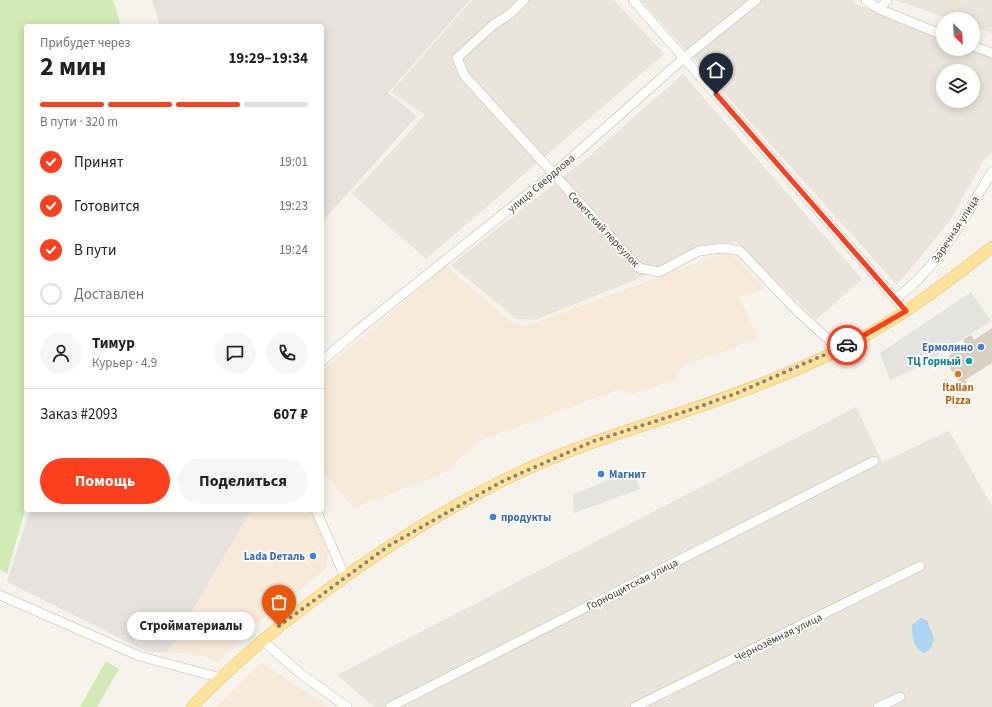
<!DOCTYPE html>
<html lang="ru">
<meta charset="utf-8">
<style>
body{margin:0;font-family:"Source Sans 3",sans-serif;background:#f6f6f6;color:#202124;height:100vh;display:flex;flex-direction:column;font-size:15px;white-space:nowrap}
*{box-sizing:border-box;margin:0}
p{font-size:13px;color:#757577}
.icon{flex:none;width:22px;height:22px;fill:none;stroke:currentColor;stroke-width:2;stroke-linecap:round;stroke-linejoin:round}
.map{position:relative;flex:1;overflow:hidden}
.drawer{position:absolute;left:24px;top:24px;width:300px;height:488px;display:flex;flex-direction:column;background:#fff;border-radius:4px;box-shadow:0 2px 10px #0003}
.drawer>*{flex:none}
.needle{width:26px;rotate:156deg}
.buttons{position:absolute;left:936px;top:12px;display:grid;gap:8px}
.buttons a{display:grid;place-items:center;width:44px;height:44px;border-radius:50%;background:#fff;box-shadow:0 2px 10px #0003;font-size:20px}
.pin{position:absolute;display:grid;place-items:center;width:34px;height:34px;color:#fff;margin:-41px -17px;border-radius:50% 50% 50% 0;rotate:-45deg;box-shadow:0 0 4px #0007}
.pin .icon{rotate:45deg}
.courier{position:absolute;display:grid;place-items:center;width:40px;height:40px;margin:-20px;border:3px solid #fc3f1d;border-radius:50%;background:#fff;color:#222;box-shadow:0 1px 5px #0007}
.bubble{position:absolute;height:28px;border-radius:14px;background:#fff;box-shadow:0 2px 10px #0003;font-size:13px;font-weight:700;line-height:28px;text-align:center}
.headline em{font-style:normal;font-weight:700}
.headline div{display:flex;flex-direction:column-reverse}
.headline{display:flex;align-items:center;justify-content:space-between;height:68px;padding:0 16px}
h1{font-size:26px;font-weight:700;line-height:30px}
.bar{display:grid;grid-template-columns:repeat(4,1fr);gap:6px 4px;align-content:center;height:48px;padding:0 16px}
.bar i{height:5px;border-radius:3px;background:#e0e0e0}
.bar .active{background:#fc3f1d}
.bar p{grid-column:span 4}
.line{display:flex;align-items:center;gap:10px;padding:0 16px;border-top:1px solid #e0e0e0}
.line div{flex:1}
.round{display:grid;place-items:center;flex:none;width:42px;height:42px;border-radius:21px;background:#f6f6f6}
ol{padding:0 16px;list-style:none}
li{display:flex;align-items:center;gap:12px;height:44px}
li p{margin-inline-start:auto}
li .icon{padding:4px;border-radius:50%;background:#fc3f1d;color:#fff;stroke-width:4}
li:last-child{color:#757577}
li i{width:22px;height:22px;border:2px solid #e0e0e0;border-radius:50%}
.primary-button{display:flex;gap:8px;margin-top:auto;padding:8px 16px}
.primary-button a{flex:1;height:46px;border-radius:24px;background:#fc3f1d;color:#fff;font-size:16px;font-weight:700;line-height:46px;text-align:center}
.primary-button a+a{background:#f6f6f6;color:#202124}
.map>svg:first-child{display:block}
.residential{fill:#eae5da;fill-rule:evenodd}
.commercial{fill:#f7ead8}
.industrial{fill:#e6e2dd}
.green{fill:#d2eab5}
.parking{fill:#e5e3e0}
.water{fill:#a9d4f2}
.building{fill:#d8cfc1}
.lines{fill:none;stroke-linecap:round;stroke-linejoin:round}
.minor-casing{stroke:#c2bbae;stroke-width:10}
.major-casing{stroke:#e6c16a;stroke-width:12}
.minor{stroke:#fff;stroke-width:9}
.major{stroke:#ffe39c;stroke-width:11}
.done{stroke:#878178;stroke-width:4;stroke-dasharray:0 7.2}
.route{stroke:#fc3f1d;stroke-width:5}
.shop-dot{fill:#3f7fe0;stroke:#fff;stroke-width:1.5}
.culture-dot{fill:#0f9aa8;stroke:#fff;stroke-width:1.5}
.food-dot{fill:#e8710a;stroke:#fff;stroke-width:1.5}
.labels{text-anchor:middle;stroke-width:3.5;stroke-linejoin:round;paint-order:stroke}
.street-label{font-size:11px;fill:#4b4439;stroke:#fff}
.shop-label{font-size:11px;font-weight:bold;fill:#366cbe;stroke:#fff;text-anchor:end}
.culture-label{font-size:11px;font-weight:bold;fill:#0d838f;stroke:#fff;text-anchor:end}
.food-label{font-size:11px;font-weight:bold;fill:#c56008;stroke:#fff}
</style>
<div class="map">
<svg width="992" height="707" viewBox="0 0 992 707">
<rect width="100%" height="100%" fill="#f6f3ec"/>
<path class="residential" d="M472,0H614L664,54L426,259L352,194L425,115L391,92Z
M641,0H852L856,4L943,33V49L992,50V152L983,161L949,222L897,285ZM943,71H973V101H943Z
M895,0H992V33L973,27V19H950Z
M683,74L862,279L816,320L736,242L702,245L635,280L535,320L517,319L451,265L586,159Z
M856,407L882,462L949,431L992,506V707H374L337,675Z"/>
<path class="commercial" d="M723,253H730L766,289L739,297L758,339L682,366L675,380L631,395L620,389L476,442L449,471L354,508L322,472V371L446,266L511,322L524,327Z
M251,510H311L328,553L325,570L250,629L219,661L197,655L168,652Z
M261,662L329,707H217Z"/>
<path class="industrial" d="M152,0H470L388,93L417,116L322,222V26H160Z
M30,510H251L168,652H148L7,582Z"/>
<path class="green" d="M0,0H113L121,26H26V506L7,574L0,569Z
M106,661L119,669L97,707H80Z"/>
<path class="parking" d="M971,292L991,321L919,367L890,380L880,353Z
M632,471L640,489L574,513L573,494Z"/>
<path class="water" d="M921,618L927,620L934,639L931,648L924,653C913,648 912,636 912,625Z"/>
<path class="building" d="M992,328V363L965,380L969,387L964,390L944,359L966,345L963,340L971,335L974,340Z"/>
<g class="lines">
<g class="minor-casing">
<path id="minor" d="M524,0L510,14L493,25L457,58L464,75L639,268L659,272L699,251L724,248L740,251L796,310L839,349
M633,0L906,311
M866,0L879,9L943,35
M879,9L887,0
M973,46L992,53
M895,299C939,268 964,217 992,172
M322,361L358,330L553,174L684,58L756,0
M316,510L345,577
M0,595L139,656L221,678
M262,640L300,673L347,707
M390,707L874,461
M635,707L920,566
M878,707L900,697"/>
</g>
<g class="major-casing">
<path id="major" d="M192,707C232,664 276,628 323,593C391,542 465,496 543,462C591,441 640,427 689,410C740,393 792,373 841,349C895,322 944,285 992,247"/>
</g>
<use href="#minor" class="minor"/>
<use href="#major" class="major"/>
</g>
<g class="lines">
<path class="done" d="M279,626L390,545L501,482L594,441L690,410L737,393L847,345"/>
<path class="route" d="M716,94L906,311L847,345"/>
</g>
<g class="shop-dot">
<circle cx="981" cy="347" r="4"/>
<circle cx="601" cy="474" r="4"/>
<circle cx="493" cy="517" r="4"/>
<circle cx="313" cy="556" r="4"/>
</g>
<circle class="culture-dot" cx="969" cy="361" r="4"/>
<circle class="food-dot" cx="958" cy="374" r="4"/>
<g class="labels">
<g class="street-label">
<text transform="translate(541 183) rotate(-40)" y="4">улица Свердлова</text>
<text transform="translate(604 229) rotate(47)" y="4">Советский переулок</text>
<text transform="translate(955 229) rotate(-57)" y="4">Заречная улица</text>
<text transform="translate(632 584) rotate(-27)" y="4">Горнощитская улица</text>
<text transform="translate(778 637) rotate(-26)" y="4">Чернозёмная улица</text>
</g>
<g class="shop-label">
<text x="973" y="351">Ермолино</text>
<text x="609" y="478" text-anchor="start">Магнит</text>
<text x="501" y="521" text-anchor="start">продукты</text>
<text x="305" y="560">Lada Dеталь</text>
</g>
<g class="culture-label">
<text x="961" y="365">ТЦ Горный</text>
</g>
<g class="food-label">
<text x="958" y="391">Italian<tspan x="958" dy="13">Pizza</tspan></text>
</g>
</g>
</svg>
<div class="buttons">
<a><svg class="needle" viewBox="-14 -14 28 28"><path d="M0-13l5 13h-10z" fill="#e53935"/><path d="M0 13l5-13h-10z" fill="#757577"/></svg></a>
<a><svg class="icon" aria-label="layers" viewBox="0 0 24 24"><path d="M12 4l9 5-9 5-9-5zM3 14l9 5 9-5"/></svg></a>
</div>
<div class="pin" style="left:279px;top:626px;background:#ea580c"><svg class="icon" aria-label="bag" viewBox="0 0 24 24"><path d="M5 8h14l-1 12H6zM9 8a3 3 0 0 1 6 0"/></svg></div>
<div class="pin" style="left:716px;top:94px;background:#1f2937"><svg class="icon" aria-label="home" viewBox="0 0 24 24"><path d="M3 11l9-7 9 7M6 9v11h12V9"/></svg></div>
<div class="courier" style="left:847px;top:345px"><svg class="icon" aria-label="car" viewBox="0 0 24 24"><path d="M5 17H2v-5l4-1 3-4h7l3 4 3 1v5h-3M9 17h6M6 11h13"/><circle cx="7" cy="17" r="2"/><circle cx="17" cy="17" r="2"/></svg></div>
<div class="bubble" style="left:127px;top:612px;width:128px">Стройматериалы</div>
<section class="drawer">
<div class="headline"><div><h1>2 мин</h1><p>Прибудет через</p></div><em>19:29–19:34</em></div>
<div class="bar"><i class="active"></i><i class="active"></i><i class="active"></i><i></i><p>В пути · 320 m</p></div>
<ol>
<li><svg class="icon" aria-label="check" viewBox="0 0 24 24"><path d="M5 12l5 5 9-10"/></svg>Принят<p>19:01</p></li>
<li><svg class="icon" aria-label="check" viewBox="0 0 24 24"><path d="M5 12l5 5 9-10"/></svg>Готовится<p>19:23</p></li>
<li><svg class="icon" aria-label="check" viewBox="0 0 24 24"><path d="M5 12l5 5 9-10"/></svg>В пути<p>19:24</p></li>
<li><i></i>Доставлен</li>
</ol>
<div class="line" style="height:72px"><a class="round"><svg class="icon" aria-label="person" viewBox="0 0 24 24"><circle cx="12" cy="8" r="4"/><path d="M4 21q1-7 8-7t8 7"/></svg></a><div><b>Тимур</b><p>Курьер · 4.9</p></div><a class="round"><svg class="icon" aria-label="chat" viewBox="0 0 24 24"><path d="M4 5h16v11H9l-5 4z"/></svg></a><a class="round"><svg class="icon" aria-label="phone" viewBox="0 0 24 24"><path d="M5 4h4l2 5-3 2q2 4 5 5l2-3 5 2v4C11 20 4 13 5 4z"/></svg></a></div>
<div class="line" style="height:52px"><div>Заказ #2093</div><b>607 ₽</b></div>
<div class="primary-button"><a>Помощь</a><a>Поделиться</a></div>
</section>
</div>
